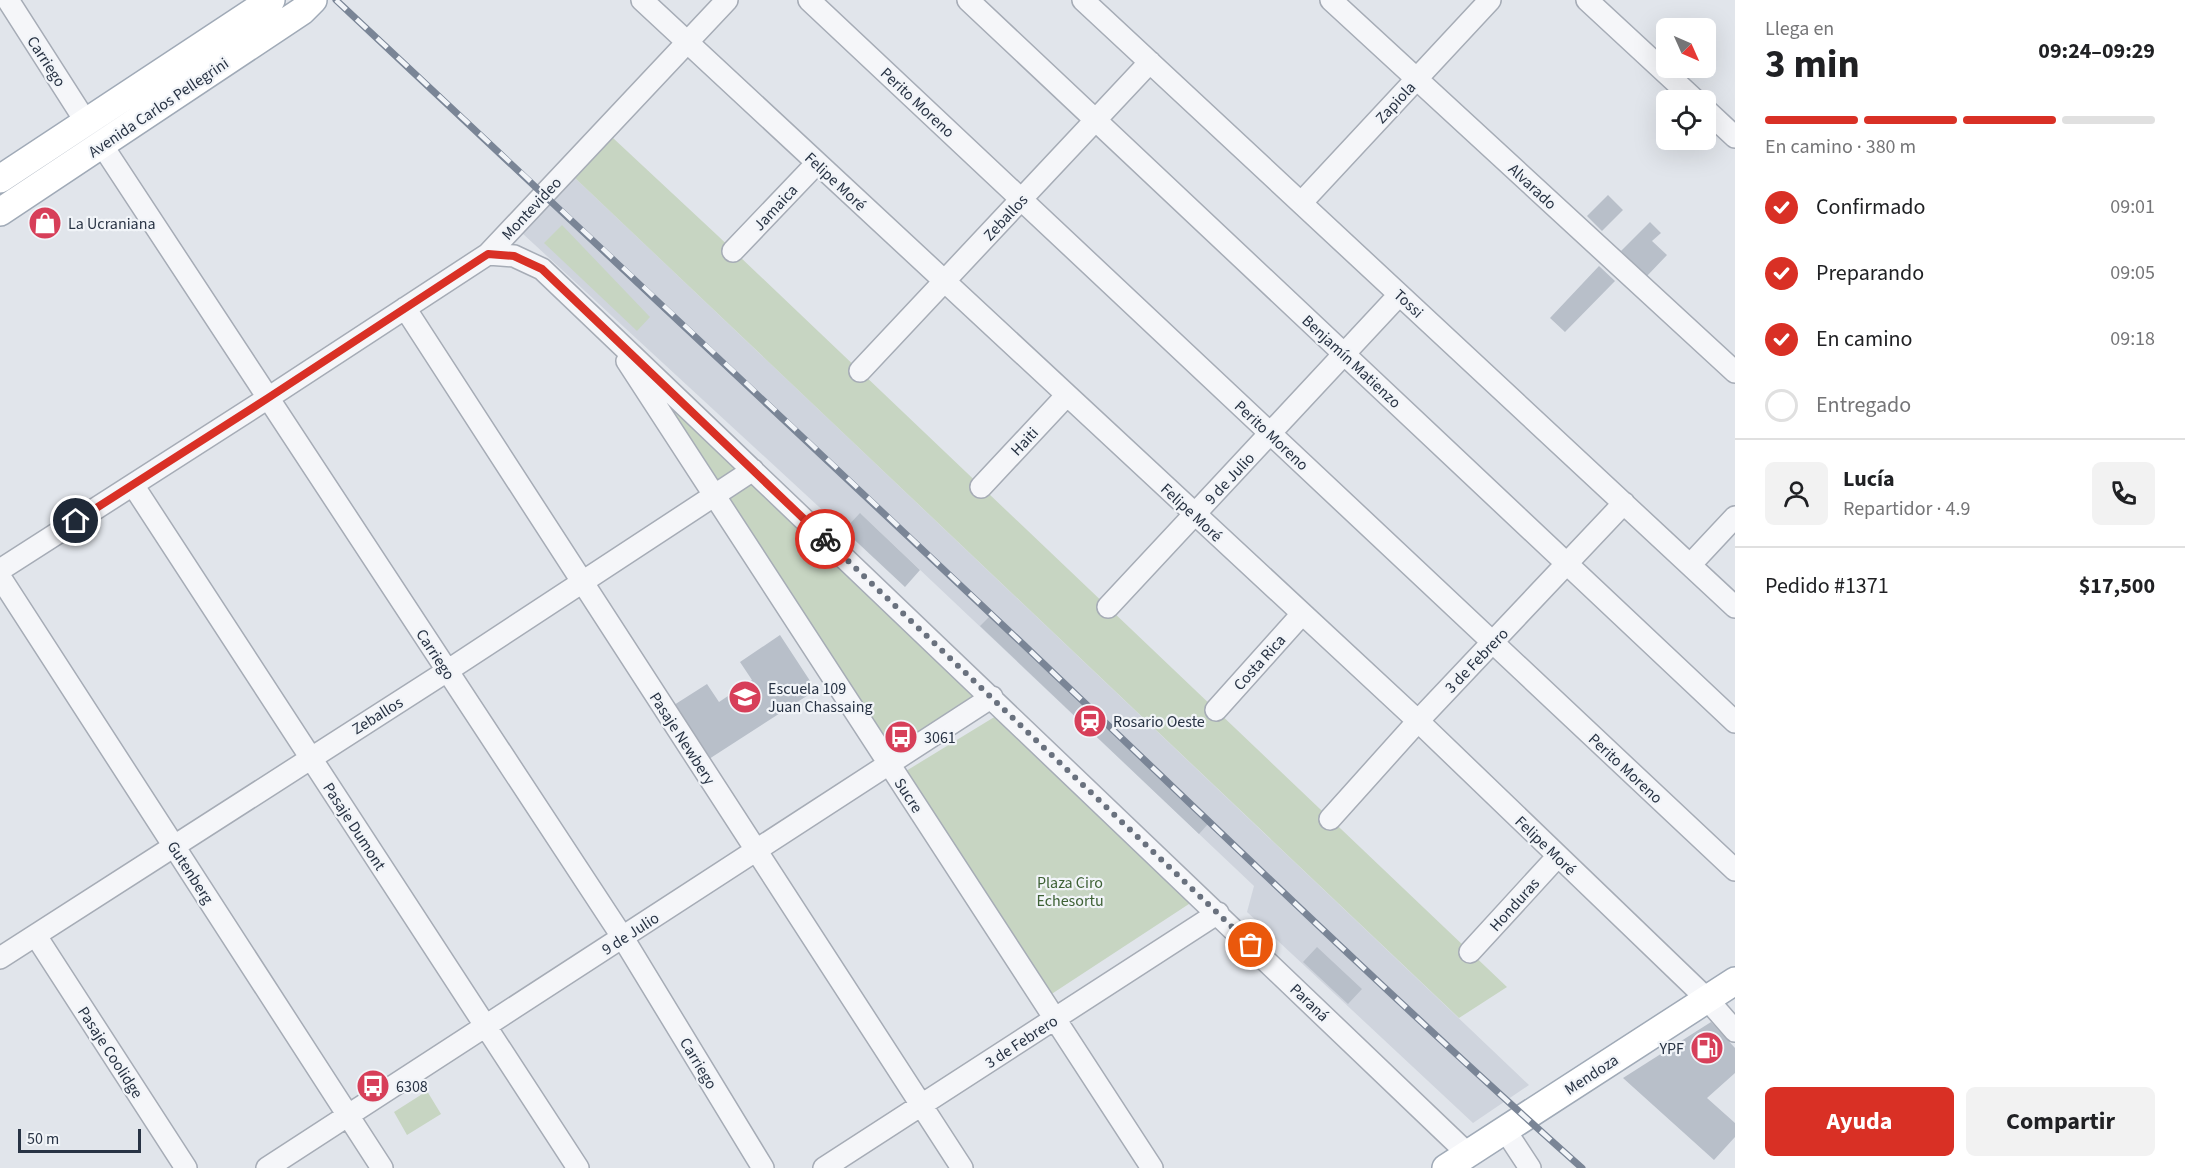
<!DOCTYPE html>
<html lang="es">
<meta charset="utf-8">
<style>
body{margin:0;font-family:"Source Sans 3",sans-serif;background:#f2f2f2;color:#202124;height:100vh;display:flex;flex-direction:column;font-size:22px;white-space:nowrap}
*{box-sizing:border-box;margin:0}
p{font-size:20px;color:#757577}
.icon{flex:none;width:33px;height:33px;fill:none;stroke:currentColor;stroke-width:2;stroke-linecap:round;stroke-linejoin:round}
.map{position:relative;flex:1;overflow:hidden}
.side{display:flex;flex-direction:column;background:#fff;width:450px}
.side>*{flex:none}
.needle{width:39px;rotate:135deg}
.fabs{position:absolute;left:1656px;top:18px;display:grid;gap:12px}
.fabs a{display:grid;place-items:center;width:60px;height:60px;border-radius:9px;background:#fff;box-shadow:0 6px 24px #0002;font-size:30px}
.scale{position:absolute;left:18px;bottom:15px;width:123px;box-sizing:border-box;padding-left:6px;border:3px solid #283344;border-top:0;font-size:16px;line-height:21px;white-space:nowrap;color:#283344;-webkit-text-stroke:4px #f1f4f8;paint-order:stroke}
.pin{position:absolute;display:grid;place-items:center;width:51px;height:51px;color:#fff;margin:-26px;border:3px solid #fff;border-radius:50%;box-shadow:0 2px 6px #0007}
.courier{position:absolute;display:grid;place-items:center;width:60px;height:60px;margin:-30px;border:4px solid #d93025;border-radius:50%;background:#fff;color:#222;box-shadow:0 2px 8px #0007}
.headline em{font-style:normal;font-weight:700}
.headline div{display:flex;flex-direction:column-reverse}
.headline{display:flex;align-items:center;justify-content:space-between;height:102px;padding:0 30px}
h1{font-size:39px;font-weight:700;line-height:45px}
.bar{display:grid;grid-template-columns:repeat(4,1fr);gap:9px 6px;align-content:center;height:72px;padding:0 30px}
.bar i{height:8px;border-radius:4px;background:#e0e0e0}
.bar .on{background:#d93025}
.bar p{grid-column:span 4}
.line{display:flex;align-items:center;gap:15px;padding:0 30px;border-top:2px solid #e0e0e0}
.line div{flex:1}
.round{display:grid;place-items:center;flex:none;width:63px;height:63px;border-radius:9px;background:#f2f2f2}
ol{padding:0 30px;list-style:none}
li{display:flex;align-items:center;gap:18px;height:66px}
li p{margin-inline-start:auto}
li .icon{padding:6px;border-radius:50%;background:#d93025;color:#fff;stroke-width:4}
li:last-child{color:#757577}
li i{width:33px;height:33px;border:3px solid #e0e0e0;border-radius:50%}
.cta{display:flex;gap:12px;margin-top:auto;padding:12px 30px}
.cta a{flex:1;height:69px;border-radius:9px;background:#d93025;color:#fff;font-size:24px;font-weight:700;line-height:69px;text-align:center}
.cta a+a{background:#f2f2f2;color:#202124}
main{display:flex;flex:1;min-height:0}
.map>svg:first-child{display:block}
.built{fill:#cfd4dd}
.green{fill:#c7d5c2}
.building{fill:#b8bfc9}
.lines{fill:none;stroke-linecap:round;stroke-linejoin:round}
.minor-casing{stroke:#a6acb6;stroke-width:24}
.major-casing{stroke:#a0aab7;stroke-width:30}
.minor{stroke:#f5f6f9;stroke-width:21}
.major{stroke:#fff;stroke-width:27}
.rail-casing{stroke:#7a8596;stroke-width:7}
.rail{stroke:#f1f4f8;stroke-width:4.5;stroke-dasharray:14;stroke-linecap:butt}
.done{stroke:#69717e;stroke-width:6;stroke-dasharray:0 10.8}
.route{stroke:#d93025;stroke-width:8}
.labels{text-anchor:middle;stroke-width:4.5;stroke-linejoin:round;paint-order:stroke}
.street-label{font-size:16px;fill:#283344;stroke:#f1f4f8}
.poi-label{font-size:16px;fill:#283344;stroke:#f1f4f8;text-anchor:start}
.park-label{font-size:16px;fill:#3e6135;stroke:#f1f4f8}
</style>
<main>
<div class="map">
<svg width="1735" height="1168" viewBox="0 0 1735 1168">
<rect width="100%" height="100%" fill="#e1e5eb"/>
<path class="built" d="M575,178L1529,1085L1473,1123L1247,912L1254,886L861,514L844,530L522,233Z"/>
<path class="green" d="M613,138L717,235L1507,987L1459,1018L575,178Z
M562,225L650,317L637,331L544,243Z
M637,367L743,468L716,485Z
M755,477L979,693L890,753L721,500Z
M996,716L1192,902L1047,997L906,771Z
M427,1091L441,1114L407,1135L394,1112Z"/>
<path class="building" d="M1608,195L1623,210L1602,231L1587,216Z
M1650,222L1661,233L1652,241L1667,255L1647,276L1621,251Z
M1599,266L1615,281L1565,332L1550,318Z
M860,513L920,570L905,587L844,530Z
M990,616L1208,824L1199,834L980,626Z
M780,635L816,690L709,759L674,705L707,684L719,702L752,680L740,662Z
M1317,947L1362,989L1348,1004L1303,962Z
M1711,1022L1735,1048V1073L1707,1098L1735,1123V1137L1714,1160L1623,1078Z"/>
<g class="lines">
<g class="minor-casing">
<path id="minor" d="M8,0L86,122
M642,0L1418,721L1707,999L1735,1031
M809,0L1735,870
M968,0L1735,722
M1083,0L1735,607
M1331,0L1735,372
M1587,0L1695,100
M1706,110L1735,137
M102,145L623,938L763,1168
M1301,203L1490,0
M733,251L817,163
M488,254L514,256L542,269L1468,1154
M405,308L962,1168
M627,361L1152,1168
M860,371L1150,62
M133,485L578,1168
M981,487L1067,395
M1690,565L1735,517
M0,570L268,398L488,254L727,0
M0,577L382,1168
M1108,607L1399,295
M1216,710L1302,614
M1330,819L1418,721L1624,503
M36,936L186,1168
M1470,952L1558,856
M0,958L447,671L753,470
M1505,1130L1530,1168
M267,1168L992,697
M824,1168L1218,913"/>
</g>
<g class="major-casing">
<path id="major" d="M0,179L271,0
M0,212L302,11L313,0
M1446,1168L1735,981"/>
</g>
<use href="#minor" class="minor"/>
<use href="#major" class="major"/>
<g class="rail-casing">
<path id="rail" d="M336,0C566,214 796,429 1025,646C1209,821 1392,999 1582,1168"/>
</g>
<use href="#rail" class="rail"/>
</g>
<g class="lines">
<path class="done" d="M825,539L1251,945"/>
<path class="route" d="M76,521L268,398L488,254L514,256L542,269L825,539"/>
</g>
<defs>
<g id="shop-disc" transform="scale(1.725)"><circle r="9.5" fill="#d73f59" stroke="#f1f4f8"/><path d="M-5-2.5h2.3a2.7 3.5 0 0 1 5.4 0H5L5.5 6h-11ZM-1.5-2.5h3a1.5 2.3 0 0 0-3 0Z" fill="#fff"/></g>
<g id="school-disc" transform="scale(1.725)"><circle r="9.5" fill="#d73f59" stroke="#f1f4f8"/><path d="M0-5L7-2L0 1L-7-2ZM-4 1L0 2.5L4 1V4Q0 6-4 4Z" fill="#fff"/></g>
<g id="station-disc" transform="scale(1.725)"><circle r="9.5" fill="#d73f59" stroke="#f1f4f8"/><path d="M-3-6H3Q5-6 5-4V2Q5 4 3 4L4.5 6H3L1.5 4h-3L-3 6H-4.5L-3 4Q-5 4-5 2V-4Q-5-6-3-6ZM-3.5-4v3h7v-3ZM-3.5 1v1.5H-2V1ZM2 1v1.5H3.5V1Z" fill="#fff"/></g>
<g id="bus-disc" transform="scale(1.725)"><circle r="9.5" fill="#d73f59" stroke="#f1f4f8"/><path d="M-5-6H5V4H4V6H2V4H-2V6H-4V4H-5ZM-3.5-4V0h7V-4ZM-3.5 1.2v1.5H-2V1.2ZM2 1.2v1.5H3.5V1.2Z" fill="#fff"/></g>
<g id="fuel-disc" transform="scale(1.725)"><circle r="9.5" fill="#d73f59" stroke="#f1f4f8"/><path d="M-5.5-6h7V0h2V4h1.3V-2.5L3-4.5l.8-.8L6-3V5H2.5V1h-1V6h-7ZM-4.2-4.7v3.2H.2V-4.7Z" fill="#fff"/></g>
</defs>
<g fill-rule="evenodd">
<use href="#shop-disc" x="45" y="223"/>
<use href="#school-disc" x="745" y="697"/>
<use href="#station-disc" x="1090" y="721"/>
<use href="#bus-disc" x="901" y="737"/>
<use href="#fuel-disc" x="1707" y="1048"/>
<use href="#bus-disc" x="373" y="1086"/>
</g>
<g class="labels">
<g class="street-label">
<text transform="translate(47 61) rotate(57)" y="6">Carriego</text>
<text transform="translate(918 102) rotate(43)" y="6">Perito Moreno</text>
<text transform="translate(1395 102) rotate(-47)" y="6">Zapiola</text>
<text transform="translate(158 107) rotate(-34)" y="6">Avenida Carlos Pellegrini</text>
<text transform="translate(836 181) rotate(43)" y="6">Felipe Moré</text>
<text transform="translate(1533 186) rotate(43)" y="6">Alvarado</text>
<text transform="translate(775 207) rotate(-47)" y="6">Jamaica</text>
<text transform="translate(531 208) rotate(-47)" y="6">Montevideo</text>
<text transform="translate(1005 217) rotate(-47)" y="6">Zeballos</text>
<text transform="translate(1409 303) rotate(43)" y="6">Tossi</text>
<text transform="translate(1352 361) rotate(43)" y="6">Benjamín Matienzo</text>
<text transform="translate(1272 435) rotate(43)" y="6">Perito Moreno</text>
<text transform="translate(1024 441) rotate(-47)" y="6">Haiti</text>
<text transform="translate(1229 478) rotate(-47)" y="6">9 de Julio</text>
<text transform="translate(1192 512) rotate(43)" y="6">Felipe Moré</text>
<text transform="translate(436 654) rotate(57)" y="6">Carriego</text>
<text transform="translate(1476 660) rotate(-46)" y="6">3 de Febrero</text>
<text transform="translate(1259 662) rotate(-48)" y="6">Costa Rica</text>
<text transform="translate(377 715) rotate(-32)" y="6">Zeballos</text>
<text transform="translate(683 738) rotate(57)" y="6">Pasaje Newbery</text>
<text transform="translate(1626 768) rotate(43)" y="6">Perito Moreno</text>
<text transform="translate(909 795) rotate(57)" y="6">Sucre</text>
<text transform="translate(355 826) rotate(57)" y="6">Pasaje Dumont</text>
<text transform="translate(1546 845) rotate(44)" y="6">Felipe Moré</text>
<text transform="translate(191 872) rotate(57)" y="6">Gutenberg</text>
<text transform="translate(1514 904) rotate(-48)" y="6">Honduras</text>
<text transform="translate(630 933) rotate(-33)" y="6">9 de Julio</text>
<text transform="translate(1310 1002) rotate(44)" y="6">Paraná</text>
<text transform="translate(1021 1041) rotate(-33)" y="6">3 de Febrero</text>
<text transform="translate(111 1052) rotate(57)" y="6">Pasaje Coolidge</text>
<text transform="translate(699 1063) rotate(59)" y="6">Carriego</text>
<text transform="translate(1591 1074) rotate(-33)" y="6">Mendoza</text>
</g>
<g class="poi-label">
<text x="68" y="229">La Ucraniana</text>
<text x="768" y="694">Escuela 109<tspan x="768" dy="18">Juan Chassaing</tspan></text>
<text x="1113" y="727">Rosario Oeste</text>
<text x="924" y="743">3061</text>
<text x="1684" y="1054" text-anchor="end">YPF</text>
<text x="396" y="1092">6308</text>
</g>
<g class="park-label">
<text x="1070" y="888">Plaza Ciro<tspan x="1070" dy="18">Echesortu</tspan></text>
</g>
</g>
</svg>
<div class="fabs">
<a><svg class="needle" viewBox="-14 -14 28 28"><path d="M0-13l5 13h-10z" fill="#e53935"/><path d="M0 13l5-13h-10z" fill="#757577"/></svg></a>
<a><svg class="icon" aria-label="locate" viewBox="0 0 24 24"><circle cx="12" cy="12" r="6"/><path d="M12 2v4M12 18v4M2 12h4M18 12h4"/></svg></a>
</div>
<div class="scale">50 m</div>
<div class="pin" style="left:1251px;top:945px;background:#ea580c"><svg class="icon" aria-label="bag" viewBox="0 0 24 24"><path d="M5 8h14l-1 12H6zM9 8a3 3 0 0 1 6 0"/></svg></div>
<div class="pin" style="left:76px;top:521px;background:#1f2937"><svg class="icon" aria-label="home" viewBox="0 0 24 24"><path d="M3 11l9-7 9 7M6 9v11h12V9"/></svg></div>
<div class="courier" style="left:825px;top:539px"><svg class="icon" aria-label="bike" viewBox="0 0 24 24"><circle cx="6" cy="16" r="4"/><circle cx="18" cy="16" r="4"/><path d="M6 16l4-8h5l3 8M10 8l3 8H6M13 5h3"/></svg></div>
</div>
<section class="side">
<div class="headline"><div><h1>3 min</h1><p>Llega en</p></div><em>09:24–09:29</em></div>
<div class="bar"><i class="on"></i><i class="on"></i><i class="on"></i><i></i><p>En camino · 380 m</p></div>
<ol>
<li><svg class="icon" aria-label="check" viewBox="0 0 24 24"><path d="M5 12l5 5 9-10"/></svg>Confirmado<p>09:01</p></li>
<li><svg class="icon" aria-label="check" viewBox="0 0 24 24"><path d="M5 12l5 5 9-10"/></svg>Preparando<p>09:05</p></li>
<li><svg class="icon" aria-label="check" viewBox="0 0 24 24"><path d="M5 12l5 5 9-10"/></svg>En camino<p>09:18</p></li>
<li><i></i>Entregado</li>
</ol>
<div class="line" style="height:108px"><a class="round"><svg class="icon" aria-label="person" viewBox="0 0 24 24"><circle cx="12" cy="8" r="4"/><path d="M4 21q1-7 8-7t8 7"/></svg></a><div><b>Lucía</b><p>Repartidor · 4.9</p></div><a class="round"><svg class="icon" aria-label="phone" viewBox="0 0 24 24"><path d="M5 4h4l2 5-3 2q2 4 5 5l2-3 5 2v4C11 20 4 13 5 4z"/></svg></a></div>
<div class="line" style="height:78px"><div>Pedido #1371</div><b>$17,500</b></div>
<div class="cta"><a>Ayuda</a><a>Compartir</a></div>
</section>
</main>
